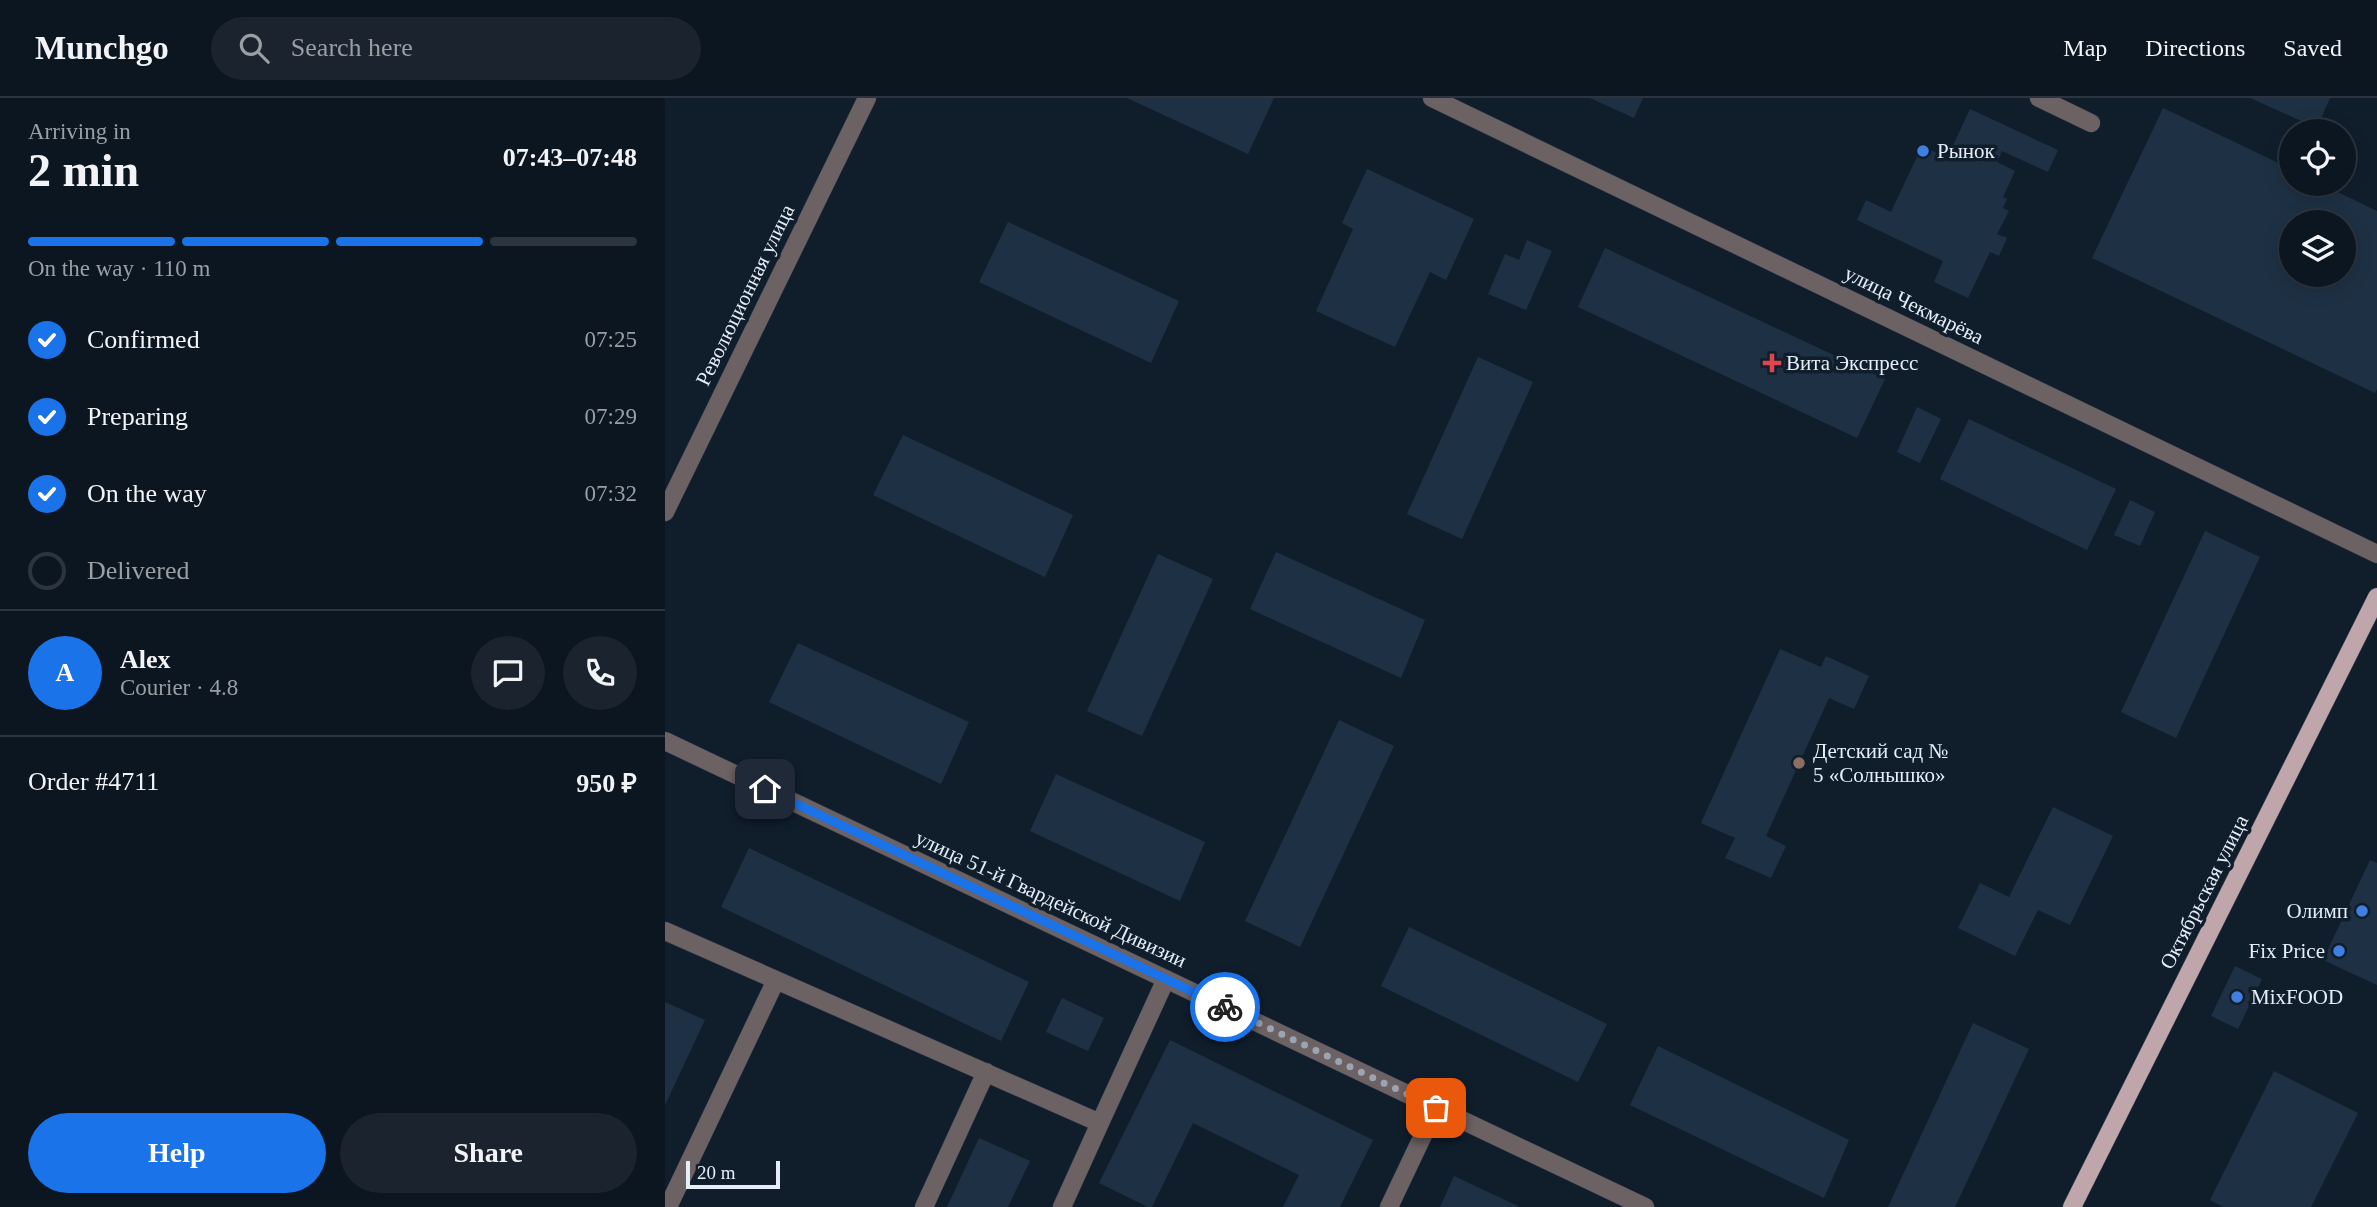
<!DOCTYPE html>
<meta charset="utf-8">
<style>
body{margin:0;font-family:"Times New Roman",serif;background:#1a232e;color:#f1f3f6;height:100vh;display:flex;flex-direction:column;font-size:26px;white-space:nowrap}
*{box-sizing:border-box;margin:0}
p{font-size:23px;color:#9a9fa5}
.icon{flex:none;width:38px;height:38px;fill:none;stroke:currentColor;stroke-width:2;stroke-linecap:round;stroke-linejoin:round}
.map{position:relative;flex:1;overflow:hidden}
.drawer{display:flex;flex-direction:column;background:#0c1621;width:665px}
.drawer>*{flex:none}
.controls{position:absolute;left:1614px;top:21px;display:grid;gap:14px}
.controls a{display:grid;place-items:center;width:77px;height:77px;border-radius:50%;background:#0c1621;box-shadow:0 4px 18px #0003,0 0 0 2px #2c353f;font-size:35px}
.scale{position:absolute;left:21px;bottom:18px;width:94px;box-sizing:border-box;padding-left:7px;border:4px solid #e5eef8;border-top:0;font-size:19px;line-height:24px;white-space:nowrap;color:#e5eef8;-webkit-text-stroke:5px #101e2c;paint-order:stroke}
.pin{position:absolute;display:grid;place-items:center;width:60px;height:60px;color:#fff;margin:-30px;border-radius:14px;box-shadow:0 4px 10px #0006}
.courier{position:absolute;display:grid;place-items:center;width:70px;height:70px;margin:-35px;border:5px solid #1a73e8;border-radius:50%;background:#fff;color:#222;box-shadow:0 2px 9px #0007}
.headline em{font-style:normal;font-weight:700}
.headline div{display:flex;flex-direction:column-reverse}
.headline{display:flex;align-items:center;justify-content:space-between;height:119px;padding:0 28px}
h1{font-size:46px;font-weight:700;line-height:52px}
.bar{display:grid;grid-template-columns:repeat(4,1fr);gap:10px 7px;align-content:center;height:84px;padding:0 28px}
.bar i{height:9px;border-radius:5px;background:#2c353f}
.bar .on{background:#1a73e8}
.bar p{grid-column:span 4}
.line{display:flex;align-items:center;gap:18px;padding:0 28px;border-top:2px solid #2c353f}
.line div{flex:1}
.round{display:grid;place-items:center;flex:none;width:74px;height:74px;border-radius:37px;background:#1a232e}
ol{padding:0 28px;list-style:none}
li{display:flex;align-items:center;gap:21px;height:77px}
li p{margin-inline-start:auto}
li .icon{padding:7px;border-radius:50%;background:#1a73e8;color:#fff;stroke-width:4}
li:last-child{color:#9a9fa5}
li i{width:38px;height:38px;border:4px solid #2c353f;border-radius:50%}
.button{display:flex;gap:14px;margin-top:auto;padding:14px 28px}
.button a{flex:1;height:80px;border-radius:42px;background:#1a73e8;color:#fff;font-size:28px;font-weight:700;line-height:80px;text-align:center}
.button a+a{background:#1a232e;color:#f1f3f6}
header{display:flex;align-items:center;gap:42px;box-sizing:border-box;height:98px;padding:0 35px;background:#0c1621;border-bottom:2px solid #2c353f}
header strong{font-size:33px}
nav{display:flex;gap:38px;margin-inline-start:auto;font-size:24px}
.search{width:490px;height:63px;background:#1a232e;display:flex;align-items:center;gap:18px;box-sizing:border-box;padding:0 24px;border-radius:38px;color:#9a9fa5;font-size:26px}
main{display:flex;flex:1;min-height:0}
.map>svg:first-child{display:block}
.building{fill:#1e3144;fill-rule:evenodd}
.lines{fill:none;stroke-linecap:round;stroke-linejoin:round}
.minor-casing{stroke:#2e3b49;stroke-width:19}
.major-casing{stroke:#2e3b49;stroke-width:19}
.minor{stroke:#6c6163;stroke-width:18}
.major{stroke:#bea6aa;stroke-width:18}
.done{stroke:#9aa5b1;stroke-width:7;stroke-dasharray:0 12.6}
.route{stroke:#1a73e8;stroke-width:9}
.shop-dot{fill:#3f7fe0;stroke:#101e2c;stroke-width:2.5}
.health-dot{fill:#e0444e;stroke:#101e2c;stroke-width:2.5}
.education-dot{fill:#8d6e63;stroke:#101e2c;stroke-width:2.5}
.labels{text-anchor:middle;stroke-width:7;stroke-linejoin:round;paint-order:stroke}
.poi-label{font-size:21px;fill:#e5eef8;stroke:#101e2c;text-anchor:start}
.street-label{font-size:21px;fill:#e5eef8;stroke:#101e2c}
</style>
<header>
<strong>Munchgo</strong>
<div class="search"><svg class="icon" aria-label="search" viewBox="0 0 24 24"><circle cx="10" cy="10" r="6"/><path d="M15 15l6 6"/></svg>Search here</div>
<nav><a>Map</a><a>Directions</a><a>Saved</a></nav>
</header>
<main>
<section class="drawer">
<div class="headline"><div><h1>2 min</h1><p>Arriving in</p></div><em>07:43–07:48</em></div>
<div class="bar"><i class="on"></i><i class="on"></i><i class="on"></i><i></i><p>On the way · 110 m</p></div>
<ol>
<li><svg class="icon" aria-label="check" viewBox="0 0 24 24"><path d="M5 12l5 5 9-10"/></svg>Confirmed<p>07:25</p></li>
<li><svg class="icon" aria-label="check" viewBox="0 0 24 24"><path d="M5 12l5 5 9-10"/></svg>Preparing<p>07:29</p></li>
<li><svg class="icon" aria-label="check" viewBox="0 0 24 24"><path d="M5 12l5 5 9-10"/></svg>On the way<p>07:32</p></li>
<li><i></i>Delivered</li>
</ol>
<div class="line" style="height:126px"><b class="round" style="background:#1a73e8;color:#fff">A</b><div><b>Alex</b><p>Courier · 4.8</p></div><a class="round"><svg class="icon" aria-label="chat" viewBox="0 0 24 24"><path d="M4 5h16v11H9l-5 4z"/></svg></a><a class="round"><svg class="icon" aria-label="phone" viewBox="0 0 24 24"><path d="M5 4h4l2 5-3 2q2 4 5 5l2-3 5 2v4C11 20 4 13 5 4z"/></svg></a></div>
<div class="line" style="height:91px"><div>Order #4711</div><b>950 ₽</b></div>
<div class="button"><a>Help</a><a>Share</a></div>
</section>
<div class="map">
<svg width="1712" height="1109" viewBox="0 0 1712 1109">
<rect width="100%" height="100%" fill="#101e2c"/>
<path class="building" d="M462,0H609L583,56Z
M925,0H978L969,20Z
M1585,0H1665L1652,30Z
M1498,10L1626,71V86H1656L1712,113V291L1710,295L1427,160ZM1626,124H1678V177H1626Z
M1305,11L1393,52L1383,74L1337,53L1332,64L1350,73L1338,99L1342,101L1338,110L1344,113L1332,136L1342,140L1334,158L1325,154L1303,200L1269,184L1278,163L1192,122L1201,102L1226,114L1257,48L1282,60Z
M702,71L809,121L781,182L765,174L730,249L651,213L688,131L677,125Z
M343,124L514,203L486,265L314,184Z
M862,142L887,153L861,212L823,196L840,156L854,162Z
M940,150L1220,281L1192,340L913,209Z
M813,259L868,284L797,441L742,416Z
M1252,309L1276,321L1255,365L1232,354Z
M1304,321L1451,391L1422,452L1275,381Z
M238,337L408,417L380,479L208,397Z
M1465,402L1490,414L1475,448L1449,437Z
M1540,433L1595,459L1511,640L1456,614Z
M611,454L760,522L736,580L585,511Z
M493,456L548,481L477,638L422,613Z
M133,545L304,624L276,686L104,604Z
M1115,551L1156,569L1161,558L1204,578L1189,611L1164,600L1101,738L1121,748L1106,780L1060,760L1070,740L1036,725Z
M674,622L729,648L635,849L580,823Z
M391,676L540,744L515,803L365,733Z
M1388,709L1448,738L1405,827L1373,812L1350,858L1293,830L1315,785L1344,799Z
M84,750L364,884L336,943L56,809Z
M1705,762L1712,765V887L1658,862Z
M744,829L942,926L913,984L716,888Z
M1570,868L1597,881L1573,931L1546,918Z
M397,900L439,920L423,953L381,934Z
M0,904L40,922L0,1007Z
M1308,925L1364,951L1290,1109H1223Z
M505,942L708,1042L675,1109H618L634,1077L528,1025L487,1109H483L434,1085Z
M993,948L1184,1042L1159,1100L965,1007Z
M1609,973L1693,1015L1646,1109H1558L1545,1102Z
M314,1040L365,1063L343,1109H282Z
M789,1078L855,1109H775Z"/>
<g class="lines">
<g class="minor-casing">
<path id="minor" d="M767,0L1712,456
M1374,0L1426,25
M0,414L202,0
M0,643L980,1109
M0,833L435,1025L501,881
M3,1109L111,882
M259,1109L321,974
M397,1109L435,1025
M724,1109L771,1010"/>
</g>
<g class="major-casing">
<path id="major" d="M1407,1109L1712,499"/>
</g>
<use href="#minor" class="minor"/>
<use href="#major" class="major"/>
</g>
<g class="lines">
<path class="done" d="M560,909L771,1010"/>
<path class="route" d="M100,691L560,909"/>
</g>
<g class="shop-dot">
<circle cx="1258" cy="53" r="7"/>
<circle cx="1697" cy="813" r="7"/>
<circle cx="1674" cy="853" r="7"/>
<circle cx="1572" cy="899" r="7"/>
</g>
<path class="health-dot" d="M1103.5 254.5h7v7h7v7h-7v7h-7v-7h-7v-7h7z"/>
<circle class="education-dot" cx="1134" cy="665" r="7"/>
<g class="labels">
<g class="poi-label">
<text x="1272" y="60">Рынок</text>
<text x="1121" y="272">Вита Экспресс</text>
<text x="1148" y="660">Детский сад №<tspan x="1148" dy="24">5 «Солнышко»</tspan></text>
<text x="1683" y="820" text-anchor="end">Олимп</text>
<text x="1660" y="860" text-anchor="end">Fix Price</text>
<text x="1586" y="906">MixFOOD</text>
</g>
<g class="street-label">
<text transform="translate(80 197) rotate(-64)" y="7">Революционная улица</text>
<text transform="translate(1249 207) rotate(26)" y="7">улица Чекмарёва</text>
<text transform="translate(1539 794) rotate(-63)" y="7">Октябрьская улица</text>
<text transform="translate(386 801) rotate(25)" y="7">улица 51-й Гвардейской Дивизии</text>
</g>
</g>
</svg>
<div class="controls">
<a><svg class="icon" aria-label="locate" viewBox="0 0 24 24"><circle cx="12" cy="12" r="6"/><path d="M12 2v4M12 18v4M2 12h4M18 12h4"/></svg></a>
<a><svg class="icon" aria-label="layers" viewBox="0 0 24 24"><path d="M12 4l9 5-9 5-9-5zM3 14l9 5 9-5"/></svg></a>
</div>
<div class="scale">20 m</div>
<div class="pin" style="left:771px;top:1010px;background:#ea580c"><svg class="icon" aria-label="bag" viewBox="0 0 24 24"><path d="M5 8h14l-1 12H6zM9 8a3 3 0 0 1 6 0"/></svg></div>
<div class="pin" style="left:100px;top:691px;background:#1f2937"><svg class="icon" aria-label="home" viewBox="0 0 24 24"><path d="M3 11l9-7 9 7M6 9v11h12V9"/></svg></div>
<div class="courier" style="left:560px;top:909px"><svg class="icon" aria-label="bike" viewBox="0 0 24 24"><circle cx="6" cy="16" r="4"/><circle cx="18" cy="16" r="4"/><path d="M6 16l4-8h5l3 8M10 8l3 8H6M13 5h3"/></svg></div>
</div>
</main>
